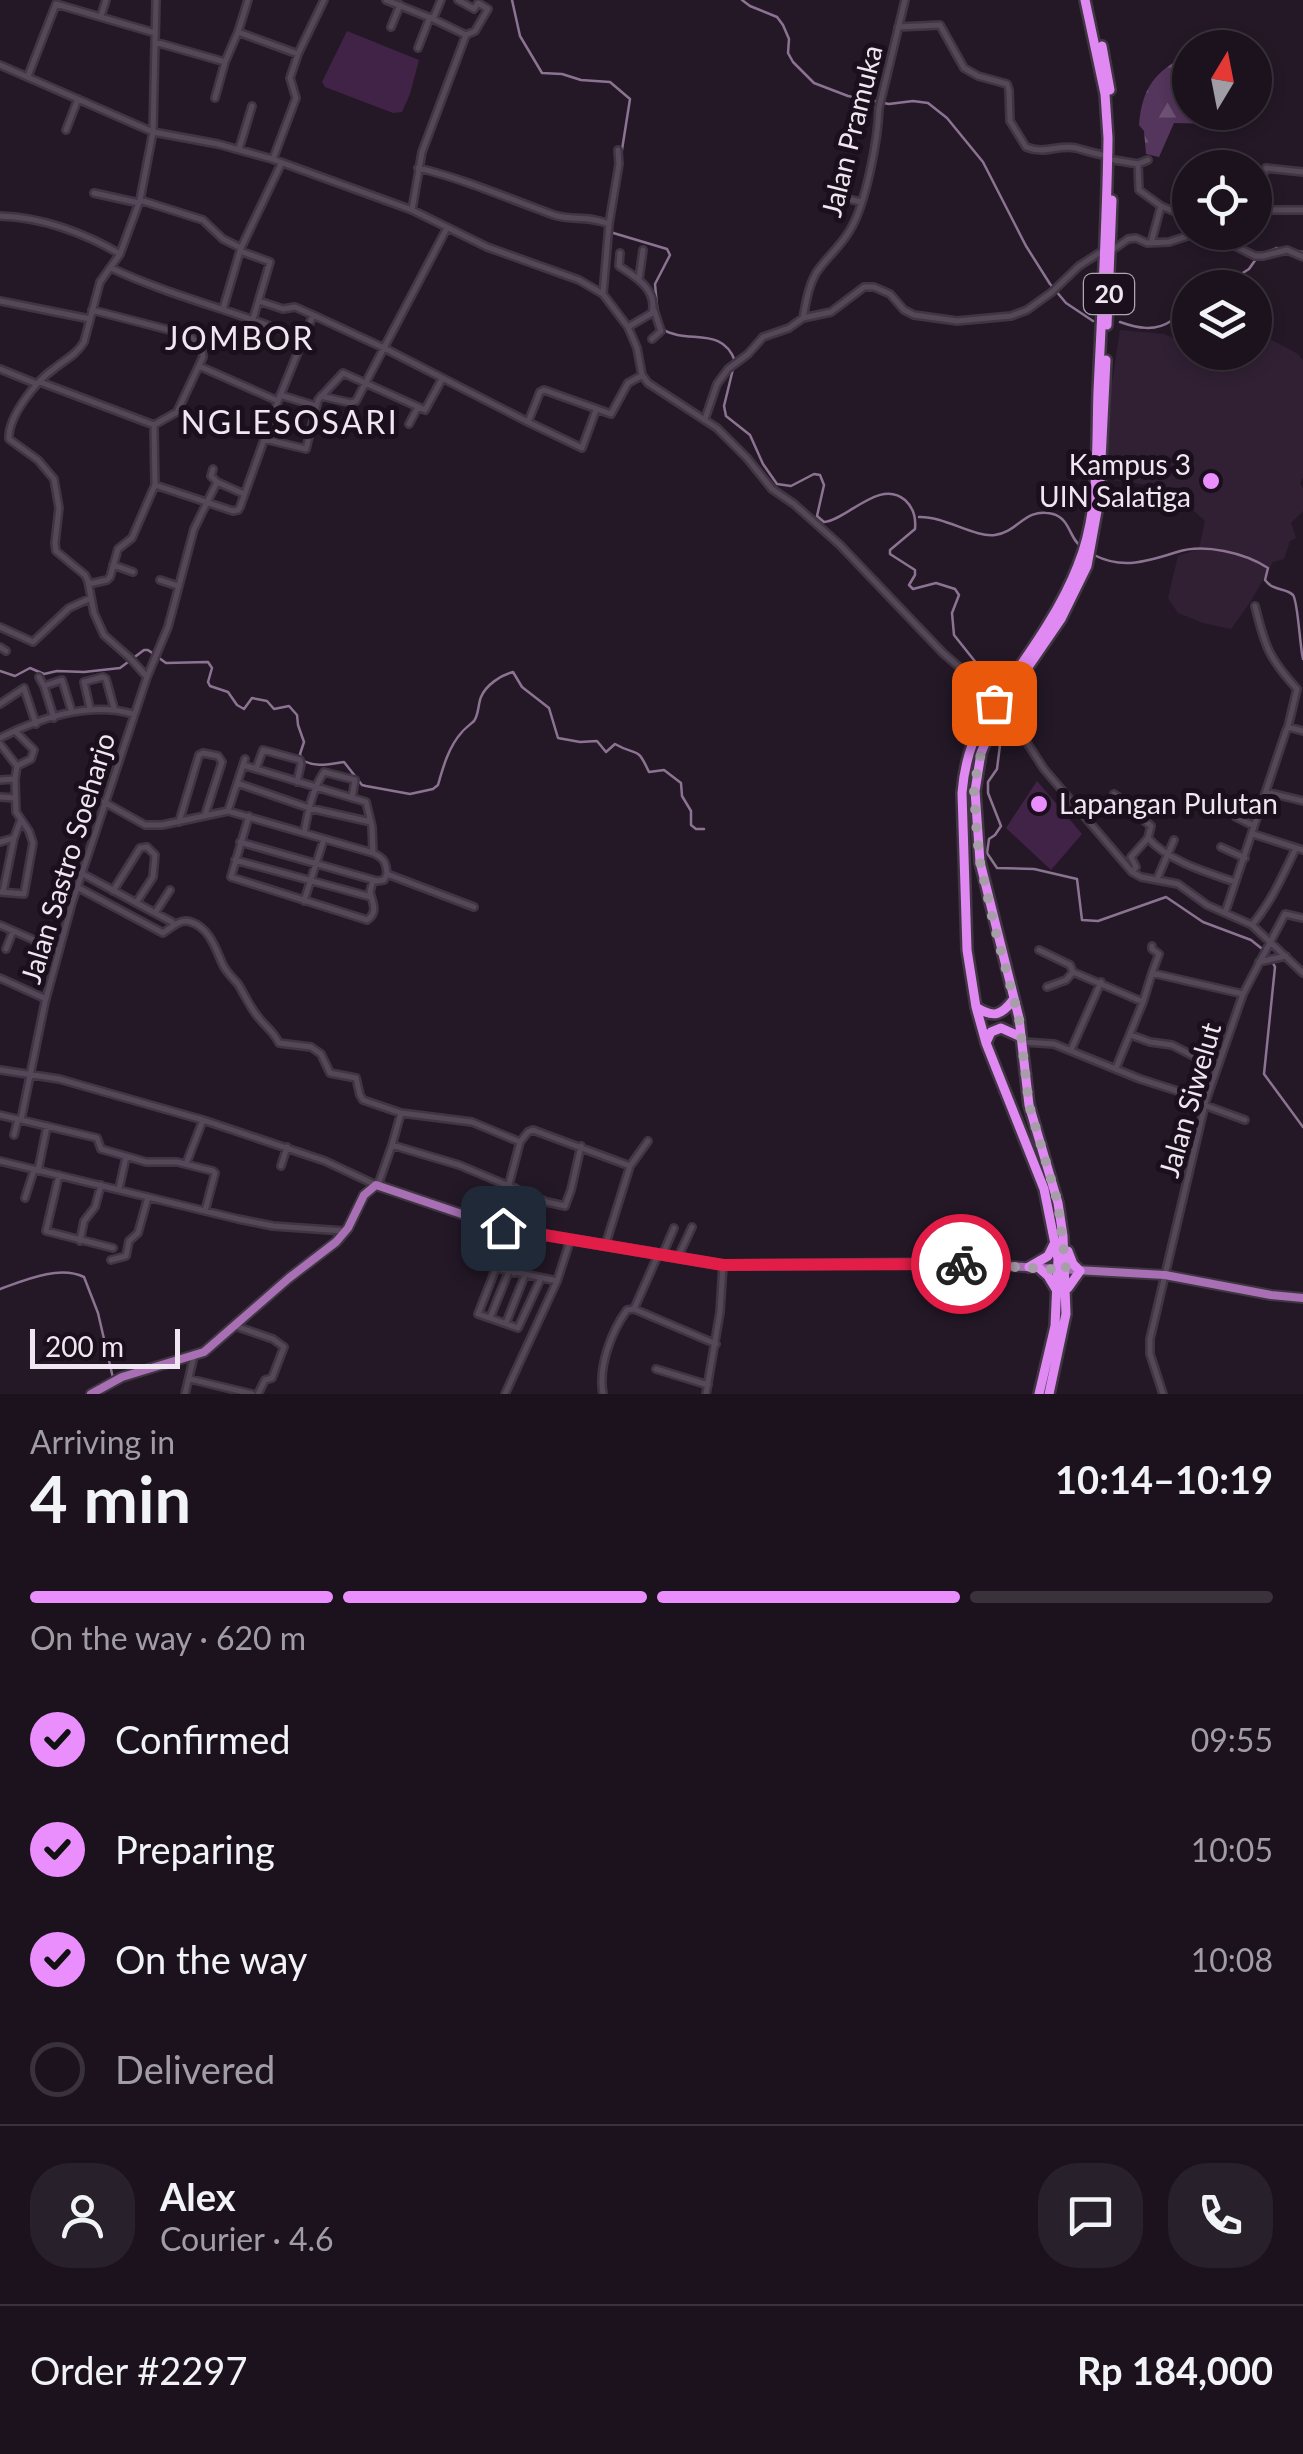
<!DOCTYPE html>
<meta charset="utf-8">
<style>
body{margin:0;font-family:Lato,sans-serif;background:#28202a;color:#f1f3f6;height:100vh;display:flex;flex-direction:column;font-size:38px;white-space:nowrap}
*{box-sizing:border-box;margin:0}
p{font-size:32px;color:#a09ea4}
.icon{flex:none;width:55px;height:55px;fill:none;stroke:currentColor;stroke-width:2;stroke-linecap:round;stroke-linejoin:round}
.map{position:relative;height:1394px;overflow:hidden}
.sheet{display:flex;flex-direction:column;background:#1b121d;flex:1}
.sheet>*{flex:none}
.needle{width:65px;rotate:10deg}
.fabs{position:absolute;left:1172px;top:30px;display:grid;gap:20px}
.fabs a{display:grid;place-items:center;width:100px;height:100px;border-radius:50%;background:#1b121d;box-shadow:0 5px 15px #0003,0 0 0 2px #39323b;font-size:50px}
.scale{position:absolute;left:30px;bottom:25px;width:150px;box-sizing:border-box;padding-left:10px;border:5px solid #efe6f1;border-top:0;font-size:28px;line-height:35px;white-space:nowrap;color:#efe6f1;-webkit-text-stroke:8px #1b0f1d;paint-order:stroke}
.pin{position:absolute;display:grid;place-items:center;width:85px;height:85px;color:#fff;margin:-42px;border-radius:20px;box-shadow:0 5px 15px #0006}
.courier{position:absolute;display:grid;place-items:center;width:100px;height:100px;margin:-50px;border:8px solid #e11d48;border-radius:50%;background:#fff;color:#222;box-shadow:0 2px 12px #0007}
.overview em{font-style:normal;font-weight:700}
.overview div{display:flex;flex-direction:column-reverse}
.overview{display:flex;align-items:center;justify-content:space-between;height:170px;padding:0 30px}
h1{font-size:65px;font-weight:700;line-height:75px}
.bar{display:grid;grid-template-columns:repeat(4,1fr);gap:15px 10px;align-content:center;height:120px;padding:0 30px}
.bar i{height:12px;border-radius:8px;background:#39323b}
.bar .current{background:#ea8dfd}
.bar p{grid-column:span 4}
.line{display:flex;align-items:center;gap:25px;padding:0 30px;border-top:2px solid #39323b}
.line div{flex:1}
.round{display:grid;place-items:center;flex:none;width:105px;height:105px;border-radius:40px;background:#28202a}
ol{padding:0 30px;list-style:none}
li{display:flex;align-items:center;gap:30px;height:110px}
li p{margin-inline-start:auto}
li .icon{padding:10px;border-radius:50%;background:#ea8dfd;color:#111;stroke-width:4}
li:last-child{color:#a09ea4}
li i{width:55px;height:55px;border:5px solid #39323b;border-radius:50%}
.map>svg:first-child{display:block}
.built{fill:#312034}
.green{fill:#412347}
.forest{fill:url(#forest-firs)}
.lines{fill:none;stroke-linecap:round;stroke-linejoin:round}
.stream{stroke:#8c7392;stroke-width:2.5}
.minor-casing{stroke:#3f3642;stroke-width:10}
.major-casing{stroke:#3f3642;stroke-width:12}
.highway-casing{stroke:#3f3642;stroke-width:14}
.minor{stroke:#554758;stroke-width:5}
.major{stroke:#a86fb5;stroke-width:8}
.highway{stroke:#e089f3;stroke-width:9}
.done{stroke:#a89eaa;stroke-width:10;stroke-dasharray:0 18}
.route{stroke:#e11d48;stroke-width:12}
.poi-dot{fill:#ea8dfd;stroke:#1b0f1d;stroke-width:4}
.labels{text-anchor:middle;stroke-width:10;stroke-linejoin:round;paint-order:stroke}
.shield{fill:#1b0f1d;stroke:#afa6b1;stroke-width:2.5}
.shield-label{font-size:25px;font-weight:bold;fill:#efe6f1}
.street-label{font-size:28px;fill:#efe6f1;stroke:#1b0f1d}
.poi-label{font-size:28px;fill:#efe6f1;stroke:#1b0f1d;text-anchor:end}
.quarter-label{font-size:32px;letter-spacing:2.5px;fill:#efe6f1;stroke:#1b0f1d}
</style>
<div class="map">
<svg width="1303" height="1394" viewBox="0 0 1303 1394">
<defs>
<pattern id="forest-firs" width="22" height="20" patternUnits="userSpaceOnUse" patternTransform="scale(2.5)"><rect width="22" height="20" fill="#54355b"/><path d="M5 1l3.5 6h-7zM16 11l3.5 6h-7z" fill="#6d5273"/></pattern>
</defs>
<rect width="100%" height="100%" fill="#241827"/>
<path class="built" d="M1120,330L1164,334L1190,345V352L1208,353L1223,359L1237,353L1255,352V344L1268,338L1298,354L1303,361V477L1300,483L1303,489V511L1291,523L1296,538L1290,541L1284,559L1273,562L1251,601L1231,629L1203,623L1178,613L1168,598L1178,556L1199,549L1205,521L1169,488L1106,479L1111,390Z"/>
<path class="green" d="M347,31L419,60L410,94L402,112L393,113L325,87L322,82Z
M1037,781L1082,834L1051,870L1006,828Z"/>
<path class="forest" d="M1188,55H1190V112L1222,113L1216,124L1174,123L1159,157L1146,154L1144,131L1139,125C1142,89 1154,71 1188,55Z"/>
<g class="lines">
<path class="stream" d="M512,0L520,36L542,73L562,74L581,80L610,82L630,99L621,156
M742,0L750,6L777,17L783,25L789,39L788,53L793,62L814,83L848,96L889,104L913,101L928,103L947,118L983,162L1026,246L1050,284L1066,303L1093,321
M610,232L667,249L670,255L655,284L658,317
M1262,254L1277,248L1303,252
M1198,288C1208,275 1224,276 1238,276L1249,269L1256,259
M1120,322C1137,328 1155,332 1171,321C1179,317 1183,308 1190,303
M662,329C687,345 722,325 735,361
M733,369L724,406L726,416L750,435L763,464L777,484L791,486L814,474L820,475L824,485L817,516L824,522C847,520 880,478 905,500C914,508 916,518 915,529L890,550V554L915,570V575L909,585L913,589L936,583L955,589L959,595L952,613L954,635L993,684
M919,517C944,516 975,538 995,535C1019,532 1024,507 1053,514C1071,519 1069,540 1083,548
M1094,555C1123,570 1148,561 1177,552C1204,543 1245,553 1268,568L1265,580C1274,592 1285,587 1293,595C1298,601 1300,648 1303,659
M0,671L15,676L30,668L44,674L57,671L84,672L120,668L144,650H148L166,663L208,662L212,668L208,682L210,686L228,692L237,705L244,709L252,698L267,701L274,709L289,706L297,715L298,725L304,742L300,754L302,760C317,768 328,764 344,762L362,785L366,786L410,794L433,789L438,785C443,767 449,746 462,732C462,731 473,722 474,721C479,714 478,704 481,697C486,685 501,675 513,672L522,687L549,708L558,738L580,742L597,741L606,752L615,744C639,758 636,744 649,772L664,770L681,783L682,796L691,811V825L696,829H704
M1002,729L997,769L988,782V793L1001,826L995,835L989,839L987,853L997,868L1034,869L1077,879L1082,920L1098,921L1166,897L1203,922L1251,940L1266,952
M1273,963L1275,967L1264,1074L1303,1127
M0,1289C25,1280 59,1265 84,1277L98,1313L113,1378"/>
<g class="minor-casing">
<path id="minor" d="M386,0L433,19L466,35L422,152L412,210
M458,0L474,9L478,3L488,9L475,31L466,35
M101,16L106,0
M433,19L441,0
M391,27L400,5
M898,27L940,25L964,68L978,76L1007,84L1009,90L1010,121L1026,147C1046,155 1058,144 1076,148C1087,151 1096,154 1108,156
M238,32L248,0
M155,42L225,62
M418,48L430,17
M0,65L153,132L218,144L272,159L412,210L487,247L579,280L603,294L628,327L637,348L642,375L648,383L717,428L747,458L772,489L794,504L840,545L943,653L986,690
M28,76L56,4L155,33
M215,98L225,62L238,32L298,54L324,0
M66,130L78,99
M239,149L252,106
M273,159L296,98L290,78L298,54
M1114,160L1138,164L1148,160
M1138,164L1139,190L1161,206
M418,168C465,179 509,199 554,215C573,221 587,215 609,224
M94,193L139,203
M844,198L861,202
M140,200L203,220L223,239L241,248L281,164
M1259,210V184L1266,168L1303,172
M1255,214L1259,210H1303
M0,216C41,217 85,233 120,254
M1217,232L1233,245L1255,256H1263L1287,250L1303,257
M1238,232H1241
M1151,243L1161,206L1190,218
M240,251L270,262L253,319
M620,253L619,266C636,277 658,290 652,313L628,327
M111,268C173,297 240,312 303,339
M639,279L643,250
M603,294L609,224L619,164L618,150
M0,301L90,319
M259,301L283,309L295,307L313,315
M223,309L240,251
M92,310L181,333L190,336L202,347L203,357L177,412L154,425
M803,318C806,303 808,287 816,273C826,258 841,246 850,230C866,204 878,139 879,108L905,0
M652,339L661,331L654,310
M199,366L278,401
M0,369L37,384
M40,382L154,425L155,485L233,511L238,510L240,507L278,401L313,315L384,348L528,422L540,392L544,390L611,414L628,383L641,376
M280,395L316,406
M321,396L351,403L356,401L447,228
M705,419L717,384L728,369L748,354L763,337L789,328L803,318L831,312L864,287H874L890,294L904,310L914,315L957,321L1011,316L1027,310L1052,292L1079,266L1104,250L1111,251L1128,239L1136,238L1147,243L1169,242L1200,232
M528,422L582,448L596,410
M409,424L418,407
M264,439L306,449L318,400L343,373L425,410L442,379
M213,469L211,476L217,482L244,494
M113,565L133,572
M160,580L178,586
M89,584L107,580L110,577L118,549L132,538L155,485
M1255,606C1265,647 1269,658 1297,689L1288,727
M0,627L33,642L69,608L91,598
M0,647L6,651
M39,677L44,686L54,718
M147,677L168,627L194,529L217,482
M44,686L62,680L72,712
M0,704L24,688L36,724
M90,708L84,682L103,677L106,679L114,708
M1001,710L1020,732L1044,769L1132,872L1141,877L1178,884L1207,905L1252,925L1303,973
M16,732L34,750L31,759L17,766
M0,738C39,718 90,701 133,714
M0,744L17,766L15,779L16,812L29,831L33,843L24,894L0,892
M243,765L366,802L372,827L373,853
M256,769L263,750L300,760L301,764L297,782
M0,780L15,779
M237,783L309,808L371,822
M1266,792L1303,801
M1114,794L1135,809V813L1151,826L1148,838C1168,861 1206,872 1235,882
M0,797L15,798
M104,802L145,825H162L228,811L373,853C384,858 386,862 387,874L474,907
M1238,810L1236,817L1254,826
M228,811L245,759
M249,816L231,877L367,920C379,912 372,902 370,892L373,880
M179,822L199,755L203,753L218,756L222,762L205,815
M304,833C308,812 312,790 324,772L355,780L352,798
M1253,834L1303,850
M0,842L14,838L20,822
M240,842L377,881L384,880L387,874
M1221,847L1245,858
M235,860L371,897
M1132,872L1136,867L1131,857L1148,838
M81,873L155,913L170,890
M1157,879L1174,840
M77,887L163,933C171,928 180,918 191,922C210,928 216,950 223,965C227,973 233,978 238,984C245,995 250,1008 259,1018C266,1027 274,1032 279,1043L311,1047L321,1054L330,1073L356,1078L360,1095L363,1100L401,1113L392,1145
M113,891L140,848L147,847L155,855L153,877L136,903
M3,892L14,838
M304,901L324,839
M155,913L172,922
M1225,913L1286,731L1288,727L1303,731
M0,925L59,951
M1252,925C1272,901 1283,875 1296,848
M1152,946V949L1159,954L1152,973
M6,949L13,931
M1039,950L1070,965L1073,972L1143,1002L1152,973L1243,994
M1259,962L1286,956
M0,978L46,999
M1047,987L1066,980L1073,972
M1131,1035L1150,1042L1172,1045L1217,1068
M1024,1042L1054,1044L1140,1079L1206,1100
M1071,1050L1101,982
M1116,1068L1143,1002
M0,1070L59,1079L203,1120L325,1161L376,1185
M1204,1105L1245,1120
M401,1113L472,1122L520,1142L528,1132L533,1130L630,1166
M0,1115L97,1138L101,1149L146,1162H177L213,1171L215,1173L205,1211
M21,1120L45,1002L72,903L147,677L130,658L104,635L94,613L88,581L85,575L56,551L55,543L59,508L54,479L38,460L9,439C8,416 36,381 55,368C66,359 76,355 84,342L100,282L120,254L140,200L153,132L156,0
M14,1135L18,1119
M0,1161L238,1219L273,1226L344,1231
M186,1164L203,1120
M281,1166L287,1147
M38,1171L47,1126
M59,1175L46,1231L113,1248
M509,1184L520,1142
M378,1185L392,1145L459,1165L547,1202L565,1206L571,1190L581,1146
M119,1189L126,1157
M25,1198L34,1170
M503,1228L515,1188
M80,1241L84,1221L95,1207L101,1185
M606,1243L630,1166L648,1141
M662,1256L674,1228
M678,1257L692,1227
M111,1260L126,1256L129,1241L138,1233L148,1197
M514,1273L525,1232
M541,1278L518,1328L478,1314L496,1268L557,1281
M634,1309L716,1344
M490,1318L509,1271
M506,1323L525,1275
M235,1326L273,1339L284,1347L272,1378L265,1380L258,1394
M656,1369L708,1385
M190,1379L252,1394
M185,1394L194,1356
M505,1394L557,1281L570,1241
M603,1394C598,1367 611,1332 627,1310L634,1309L658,1255
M706,1394L720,1312L723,1265
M1163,1394L1150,1354V1339L1206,1100L1243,994L1285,914L1303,918"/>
</g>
<g class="major-casing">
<path id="major" d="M91,1394L122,1377L204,1352L289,1278L336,1242L348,1228L364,1195L376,1185L503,1228L723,1265L958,1263L1058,1269L1165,1275L1271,1295L1303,1298"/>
</g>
<g class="highway-casing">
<path id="highway" d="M1102,46L1110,90
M1107,325L1112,200
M984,714L987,702L986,689L995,690L1005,687
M992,727L998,723H1013L1016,690
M976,1007C993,1018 1001,1016 1013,1000
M986,1043L991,1032L1001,1028L1021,1037
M1068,1251L1073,1264L1080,1271L1068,1288
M1029,1267L1048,1256L1055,1242
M1039,1268L1048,1276L1057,1291
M1039,1394L1055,1326L1058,1259L1044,1189L986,1043L976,1007L967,950L962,793C964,767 970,745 982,722C1015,671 1056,622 1078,565C1100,512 1096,447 1098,391C1102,307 1107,222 1108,138L1105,94L1085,0
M1049,1394L1066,1314L1063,1236L1058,1203L1029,1105L1019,1018L980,862L975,791L981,753L1000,708L1061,619L1087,566L1099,500L1106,360"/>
</g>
<use href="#minor" class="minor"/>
<use href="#major" class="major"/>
<use href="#highway" class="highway"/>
</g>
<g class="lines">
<path class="done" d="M961,1264L1066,1270L1058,1203L1029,1105L1019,1018L994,925L980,862L977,836L974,792L978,764L984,744L1000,708L994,703"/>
<path class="route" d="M503,1228L723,1265L961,1264"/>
</g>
<g class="poi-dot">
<circle cx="1211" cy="481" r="10"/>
<circle cx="1039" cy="804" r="10"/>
</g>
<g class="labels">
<rect class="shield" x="1084" y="274" width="50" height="40" rx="8"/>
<g class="shield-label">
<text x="1109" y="303">20</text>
</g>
<g class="street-label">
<text transform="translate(852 131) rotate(-76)" y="10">Jalan Pramuka</text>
<text transform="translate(68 858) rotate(-73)" y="10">Jalan Sastro Soeharjo</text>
<text transform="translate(1190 1100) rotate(-74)" y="10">Jalan Siwelut</text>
</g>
<g class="poi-label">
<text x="1191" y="475">Kampus 3<tspan x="1191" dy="32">UIN Salatiga</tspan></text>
<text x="1059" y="814" text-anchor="start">Lapangan Pulutan</text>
</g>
<g class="quarter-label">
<text x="240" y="350">JOMBOR</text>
<text x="290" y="434">NGLESOSARI</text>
</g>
</g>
</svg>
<div class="fabs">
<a><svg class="needle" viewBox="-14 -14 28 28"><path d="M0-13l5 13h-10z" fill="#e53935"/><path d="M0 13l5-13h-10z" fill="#a09ea4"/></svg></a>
<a><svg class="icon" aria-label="locate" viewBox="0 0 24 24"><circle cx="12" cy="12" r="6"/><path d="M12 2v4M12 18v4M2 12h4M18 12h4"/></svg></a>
<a><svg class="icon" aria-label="layers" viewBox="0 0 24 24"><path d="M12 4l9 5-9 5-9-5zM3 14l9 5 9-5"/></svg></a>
</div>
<div class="scale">200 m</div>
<div class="pin" style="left:994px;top:703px;background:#ea580c"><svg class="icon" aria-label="bag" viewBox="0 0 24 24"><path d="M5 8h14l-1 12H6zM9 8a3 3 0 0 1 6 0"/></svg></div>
<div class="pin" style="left:503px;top:1228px;background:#1f2937"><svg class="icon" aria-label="home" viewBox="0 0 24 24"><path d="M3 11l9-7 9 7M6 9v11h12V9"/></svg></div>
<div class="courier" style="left:961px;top:1264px"><svg class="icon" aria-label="bike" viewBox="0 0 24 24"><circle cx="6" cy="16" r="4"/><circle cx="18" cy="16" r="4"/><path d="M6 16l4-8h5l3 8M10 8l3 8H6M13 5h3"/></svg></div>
</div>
<section class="sheet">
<div class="overview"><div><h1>4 min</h1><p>Arriving in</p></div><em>10:14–10:19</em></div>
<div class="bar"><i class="current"></i><i class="current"></i><i class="current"></i><i></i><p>On the way · 620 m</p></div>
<ol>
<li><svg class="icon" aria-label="check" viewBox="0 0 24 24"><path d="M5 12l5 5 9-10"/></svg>Confirmed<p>09:55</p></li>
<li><svg class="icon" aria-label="check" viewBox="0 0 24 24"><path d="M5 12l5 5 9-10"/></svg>Preparing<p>10:05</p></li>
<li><svg class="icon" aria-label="check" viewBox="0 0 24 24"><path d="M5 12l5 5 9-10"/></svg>On the way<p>10:08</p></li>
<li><i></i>Delivered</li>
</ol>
<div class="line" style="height:180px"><a class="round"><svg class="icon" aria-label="person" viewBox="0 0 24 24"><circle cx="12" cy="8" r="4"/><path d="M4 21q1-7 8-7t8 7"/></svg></a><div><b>Alex</b><p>Courier · 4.6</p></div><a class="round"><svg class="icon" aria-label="chat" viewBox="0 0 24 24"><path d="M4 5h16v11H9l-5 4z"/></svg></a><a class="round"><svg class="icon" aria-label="phone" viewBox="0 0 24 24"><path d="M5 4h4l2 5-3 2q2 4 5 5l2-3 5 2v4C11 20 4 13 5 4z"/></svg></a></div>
<div class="line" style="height:130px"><div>Order #2297</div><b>Rp 184,000</b></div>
</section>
